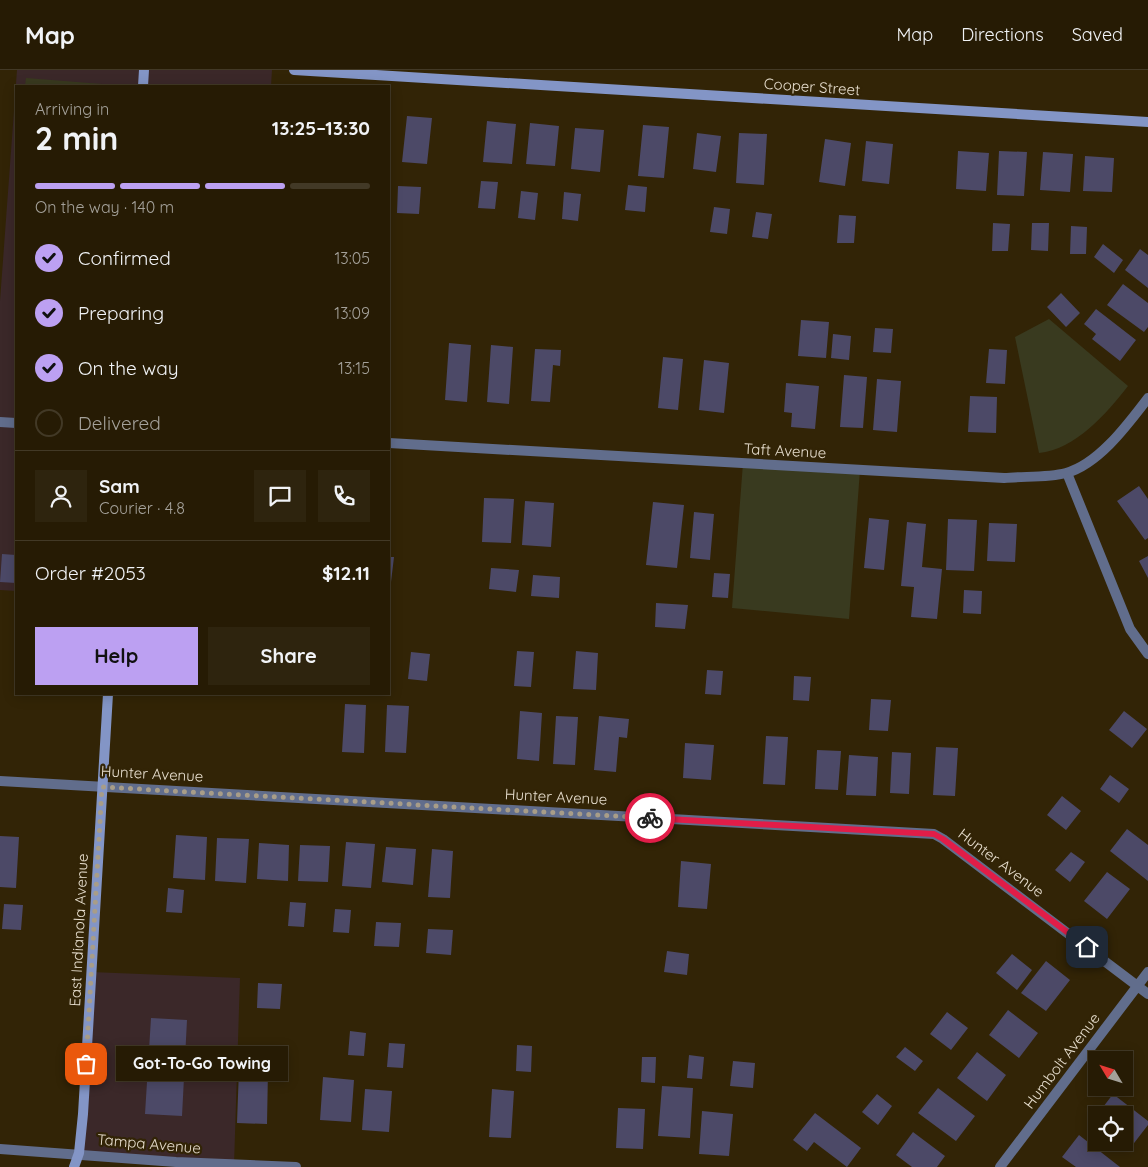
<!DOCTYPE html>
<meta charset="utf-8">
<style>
body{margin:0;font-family:Quicksand,sans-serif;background:#2e240e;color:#f1f3f6;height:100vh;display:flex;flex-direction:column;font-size:19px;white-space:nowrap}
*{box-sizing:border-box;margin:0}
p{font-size:16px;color:#a4a19a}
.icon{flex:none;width:28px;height:28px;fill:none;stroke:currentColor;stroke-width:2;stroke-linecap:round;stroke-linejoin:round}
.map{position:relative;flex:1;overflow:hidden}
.side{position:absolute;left:15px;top:15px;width:375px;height:610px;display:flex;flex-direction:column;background:#261b04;border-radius:0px;box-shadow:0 2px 12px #0003,0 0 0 1px #423926}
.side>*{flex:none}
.needle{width:32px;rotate:308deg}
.controls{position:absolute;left:1088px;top:981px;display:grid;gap:10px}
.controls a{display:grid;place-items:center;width:45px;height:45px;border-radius:0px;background:#261b04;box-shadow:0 2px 12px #0003,0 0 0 1px #423926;font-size:25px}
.pin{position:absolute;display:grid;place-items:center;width:42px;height:42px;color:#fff;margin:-21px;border-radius:10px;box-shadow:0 2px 8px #0006}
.courier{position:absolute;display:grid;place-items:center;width:50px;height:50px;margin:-25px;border:4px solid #e11d48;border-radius:50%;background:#fff;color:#222;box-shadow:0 1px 6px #0007}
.bubble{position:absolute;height:35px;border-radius:0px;background:#261b04;box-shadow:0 2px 12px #0003,0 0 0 1px #423926;font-size:16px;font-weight:800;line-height:35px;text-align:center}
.headline em{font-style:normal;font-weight:800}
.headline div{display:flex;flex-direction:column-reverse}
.headline{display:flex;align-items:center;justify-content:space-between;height:85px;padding:0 20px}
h1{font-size:32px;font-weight:800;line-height:38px}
.bar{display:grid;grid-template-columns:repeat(4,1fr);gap:8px 5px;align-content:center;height:60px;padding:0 20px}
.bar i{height:6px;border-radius:4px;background:#423926}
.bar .active{background:#bca0f2}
.bar p{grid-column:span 4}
.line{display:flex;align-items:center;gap:12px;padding:0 20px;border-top:1px solid #423926}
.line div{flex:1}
.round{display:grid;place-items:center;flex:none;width:52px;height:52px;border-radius:0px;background:#2e240e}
ol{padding:0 20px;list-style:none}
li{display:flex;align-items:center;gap:15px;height:55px}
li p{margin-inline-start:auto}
li .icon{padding:5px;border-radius:50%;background:#bca0f2;color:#111;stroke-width:4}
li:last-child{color:#a4a19a}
li i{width:28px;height:28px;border:2px solid #423926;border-radius:50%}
.cta{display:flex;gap:10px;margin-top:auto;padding:10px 20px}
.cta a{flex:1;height:58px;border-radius:0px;background:#bca0f2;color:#111;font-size:20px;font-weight:800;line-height:58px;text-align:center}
.cta a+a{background:#2e240e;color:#f1f3f6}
header{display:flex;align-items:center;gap:30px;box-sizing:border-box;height:70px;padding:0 25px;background:#261b04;border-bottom:1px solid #423926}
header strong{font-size:24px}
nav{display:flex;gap:28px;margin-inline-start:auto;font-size:18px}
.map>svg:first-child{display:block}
.commercial{fill:#3b2829}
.green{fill:#393a1f}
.building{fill:#4c4967}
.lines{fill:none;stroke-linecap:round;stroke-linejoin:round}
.street{stroke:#616d8c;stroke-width:10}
.secondary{stroke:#8395c6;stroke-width:10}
.done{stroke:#a89d88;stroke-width:5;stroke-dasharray:0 9}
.route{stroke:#e11d48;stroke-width:6}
.labels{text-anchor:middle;stroke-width:4.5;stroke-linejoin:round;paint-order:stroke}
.street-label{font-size:15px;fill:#e7dece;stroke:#322406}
</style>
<header>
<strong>Map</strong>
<nav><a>Map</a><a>Directions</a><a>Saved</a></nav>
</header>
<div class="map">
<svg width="1148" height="1097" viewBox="0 0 1148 1097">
<rect width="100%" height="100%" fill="#322406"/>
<path class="commercial" d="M17,0H272L271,16H16V521L0,520V231Z
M91,902L240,908L234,1095L79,1083Z"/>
<path class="green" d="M26,8L115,15L25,16Z
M1049,249L1128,316C1107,343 1075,380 1039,383L1015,267Z
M743,393L860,400L849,549L732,538Z"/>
<path class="building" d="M407,46L432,48L427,94L402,92Z
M487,51L516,54L512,94L483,92Z
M530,53L559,56L555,96L526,94Z
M643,55L669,57L664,108L638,106Z
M575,58L604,60L600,102L571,99Z
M697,63L721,66L716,102L693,99Z
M739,63L767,64L764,115L736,113Z
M825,69L851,73L845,116L819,112Z
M866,71L893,74L889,114L862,111Z
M958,81L989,83L986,121L956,119Z
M999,81L1027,82L1024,126L997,125Z
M1043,82L1073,84L1070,122L1040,120Z
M1085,86L1114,88L1112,122L1083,121Z
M481,111L498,112L495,139L478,138Z
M628,115L647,117L645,142L625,140Z
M398,116L421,117L419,144L397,143Z
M521,121L538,123L535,150L518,148Z
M564,122L581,124L578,151L562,149Z
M714,137L730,139L727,164L710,162Z
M756,142L772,144L768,169L752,167Z
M839,145L856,146L854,173H837Z
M993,153L1010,154L1008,181H992Z
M1032,153H1049L1048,181L1031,180Z
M1071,156L1087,157L1086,184H1070Z
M1103,174L1123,190L1114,203L1094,187Z
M1140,179L1148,185V218L1125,200Z
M1123,214L1148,233V257L1144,262L1107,235Z
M1061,223L1080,243L1066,257L1047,237Z
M1096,239L1136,270L1120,291L1092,269L1096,264L1084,254Z
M801,250L829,252L826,288L798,286Z
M875,258L893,259L891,283L873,282Z
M833,264L851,266L849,290L831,288Z
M449,273L471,275L467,332L445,330Z
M491,275L513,277L509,334L487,332Z
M535,279L561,280L560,296L553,295L550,332L531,331Z
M989,279L1007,280L1005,314L986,313Z
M663,287L683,289L678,340L658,338Z
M704,290L729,293L724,343L699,340Z
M844,305L867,307L863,358L840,357Z
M877,309L901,311L897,362L873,360Z
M786,313L819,316L815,359L791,357L792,343L784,342Z
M970,326L997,327L996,363L968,362Z
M1139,416L1148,429V468L1145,470L1117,431Z
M484,428L514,429L511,473L482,472Z
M525,431L554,433L551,477L522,475Z
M653,432L684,435L677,498L646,495Z
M694,442L714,444L710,490L690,488Z
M869,448L889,450L884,500L864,498Z
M948,449L977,450L974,501L946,500Z
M907,452L926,454L922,497L942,499L937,549L911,547L914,517L901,516Z
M989,453L1017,454L1015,492L987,491Z
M2,484L16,485V513L0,512Z
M1148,486V508L1139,491Z
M389,487H394L391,512L389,511Z
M491,498L519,500L516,522L489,519Z
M714,503L730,504L728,528L712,527Z
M533,505L560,507L559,528L531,526Z
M964,520L982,521L981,544L963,543Z
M656,533L688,535L685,559L655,557Z
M517,581L534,582L531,617L514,616Z
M576,581L598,583L596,620L573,619Z
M411,582L430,584L427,611L408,609Z
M707,600L723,601L721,625L705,624Z
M794,606L811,607L809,631L793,630Z
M871,629L891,630L888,661L869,660Z
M345,634L366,635L364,683L342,682Z
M387,635L409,636L406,683L385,682Z
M520,641L542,643L539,691L517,689Z
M1124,641L1147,659L1132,678L1109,660Z
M556,646L578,647L575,695L553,694Z
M599,646L629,649L627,668L619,667L616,702L594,700Z
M766,666L788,667L785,715L763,714Z
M685,673L714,675L711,710L683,708Z
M936,677L958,678L955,726L933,725Z
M817,680L841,681L838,720L815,719Z
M892,682L911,683L909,724L890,723Z
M849,685L878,687L876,726L846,725Z
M1110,705L1129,719L1119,733L1100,719Z
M1062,726L1081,741L1066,760L1047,745Z
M1127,759L1148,775V811L1110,781Z
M176,765L207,767L205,810L173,808Z
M0,766L19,767L16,818L0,817Z
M217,768L249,769L246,813L215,811Z
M346,772L375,774L371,818L342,816Z
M259,773L289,775L288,811L257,809Z
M300,775L330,776L328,812L298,811Z
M386,777L416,779L413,815L382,812Z
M432,779L453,781L450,828L428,827Z
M1071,782L1085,792L1070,812L1055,800Z
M681,791L711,794L707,839L678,837Z
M1107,802L1130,819L1107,849L1084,831Z
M168,818L184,820L182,843L166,842Z
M290,832L306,833L304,857L288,856Z
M4,834L23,835L21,860L2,859Z
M335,839L351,840L349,863L333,862Z
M376,852L401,853L399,877L374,876Z
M428,859L453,860L451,885L426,883Z
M667,881L689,884L687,905L664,902Z
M1012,884L1032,900L1017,920L996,903Z
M1046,891L1070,910L1046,941L1021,923Z
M258,913L282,914L280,939L257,938Z
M1008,940L1038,963L1019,988L989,965Z
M947,942L968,958L951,980L930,964Z
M151,948L187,950L182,1046L145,1044Z
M350,961L366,963L364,986L348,985Z
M389,973L405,974L403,998L387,997Z
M517,975L532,976L531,1002L516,1001Z
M905,977L923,991L915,1001L896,987Z
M977,982L1006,1005L987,1031L957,1008Z
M689,985L704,987L702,1009L687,1008Z
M642,987H656L655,1013L641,1012Z
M733,991L755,993L753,1018L730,1016Z
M239,999L268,1000L267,1054L237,1053Z
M323,1007L354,1010L351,1052L320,1050Z
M662,1016L693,1018L690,1068L658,1066Z
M938,1018L975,1046L956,1071L918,1043Z
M365,1019L392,1021L389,1062L362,1060Z
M492,1019L514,1021L511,1068L489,1067Z
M877,1024L892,1036L878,1055L862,1042Z
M1113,1024L1148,1051V1055L1131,1077L1124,1071V1045H1097Z
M618,1038L645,1039L643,1079L616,1078Z
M702,1041L733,1044L729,1086L699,1084Z
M815,1043L861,1078L847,1097L814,1072L807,1081L793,1070Z
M913,1062L945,1086L937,1097H912L896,1085Z
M1079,1065L1120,1097H1076L1062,1087Z"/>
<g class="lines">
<path class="street" d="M0,352L16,353
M389,373L1004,408C1024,406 1047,408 1066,403C1099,394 1128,354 1148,328
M1067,403L1130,559L1148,584
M0,711L934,764L943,769L1148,924
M0,1079L176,1092L296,1097
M1000,1097L1148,902"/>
<path class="secondary" d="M294,0L1148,52
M143,16L144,0
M74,1097L79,1083L83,1044L108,624"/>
</g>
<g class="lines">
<path class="done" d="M86,994L102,717L650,748"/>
<path class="route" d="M650,748L934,764L943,769L1087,877"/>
</g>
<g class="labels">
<g class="street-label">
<text transform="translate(812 17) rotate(4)" y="5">Cooper Street</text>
<text transform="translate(785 381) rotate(3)" y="5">Taft Avenue</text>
<text transform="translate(152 704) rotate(3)" y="5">Hunter Avenue</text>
<text transform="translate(556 727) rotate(3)" y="5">Hunter Avenue</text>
<text transform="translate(1001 793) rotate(37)" y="5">Hunter Avenue</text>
<text transform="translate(79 860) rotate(-87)" y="5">East Indianola Avenue</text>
<text transform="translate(1062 991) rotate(-53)" y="5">Humbolt Avenue</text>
<text transform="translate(149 1074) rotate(5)" y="5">Tampa Avenue</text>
</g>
</g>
</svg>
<div class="controls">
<a><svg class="needle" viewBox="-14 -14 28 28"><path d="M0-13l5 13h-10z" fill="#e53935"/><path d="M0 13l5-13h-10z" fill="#a4a19a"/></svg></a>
<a><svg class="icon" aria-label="locate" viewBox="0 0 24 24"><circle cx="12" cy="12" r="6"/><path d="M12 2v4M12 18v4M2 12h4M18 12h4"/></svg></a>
</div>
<div class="pin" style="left:86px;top:994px;background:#ea580c"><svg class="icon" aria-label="bag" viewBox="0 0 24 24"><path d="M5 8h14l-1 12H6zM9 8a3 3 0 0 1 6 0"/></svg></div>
<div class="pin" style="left:1087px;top:877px;background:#1f2937"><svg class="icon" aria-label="home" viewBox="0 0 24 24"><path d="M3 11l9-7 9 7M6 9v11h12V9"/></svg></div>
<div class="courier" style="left:650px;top:748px"><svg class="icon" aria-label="bike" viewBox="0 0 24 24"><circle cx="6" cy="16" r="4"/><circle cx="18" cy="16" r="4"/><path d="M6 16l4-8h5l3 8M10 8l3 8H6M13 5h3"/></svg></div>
<div class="bubble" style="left:116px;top:976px;width:172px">Got-To-Go Towing</div>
<section class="side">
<div class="headline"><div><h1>2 min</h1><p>Arriving in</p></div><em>13:25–13:30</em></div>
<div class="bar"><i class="active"></i><i class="active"></i><i class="active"></i><i></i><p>On the way · 140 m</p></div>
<ol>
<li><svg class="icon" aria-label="check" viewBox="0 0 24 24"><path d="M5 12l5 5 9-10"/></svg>Confirmed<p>13:05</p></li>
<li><svg class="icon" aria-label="check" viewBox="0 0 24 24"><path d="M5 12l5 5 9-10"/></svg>Preparing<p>13:09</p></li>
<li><svg class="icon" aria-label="check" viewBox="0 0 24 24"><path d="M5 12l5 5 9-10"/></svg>On the way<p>13:15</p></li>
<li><i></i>Delivered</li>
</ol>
<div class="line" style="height:90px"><a class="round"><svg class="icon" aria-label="person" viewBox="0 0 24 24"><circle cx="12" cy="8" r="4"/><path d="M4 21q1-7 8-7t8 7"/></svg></a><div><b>Sam</b><p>Courier · 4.8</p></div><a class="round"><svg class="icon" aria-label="chat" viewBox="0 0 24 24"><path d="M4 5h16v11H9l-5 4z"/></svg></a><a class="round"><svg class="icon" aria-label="phone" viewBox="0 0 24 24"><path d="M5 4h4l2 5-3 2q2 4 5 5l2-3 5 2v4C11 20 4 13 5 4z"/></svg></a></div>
<div class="line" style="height:65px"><div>Order #2053</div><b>$12.11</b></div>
<div class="cta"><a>Help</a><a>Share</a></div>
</section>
</div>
